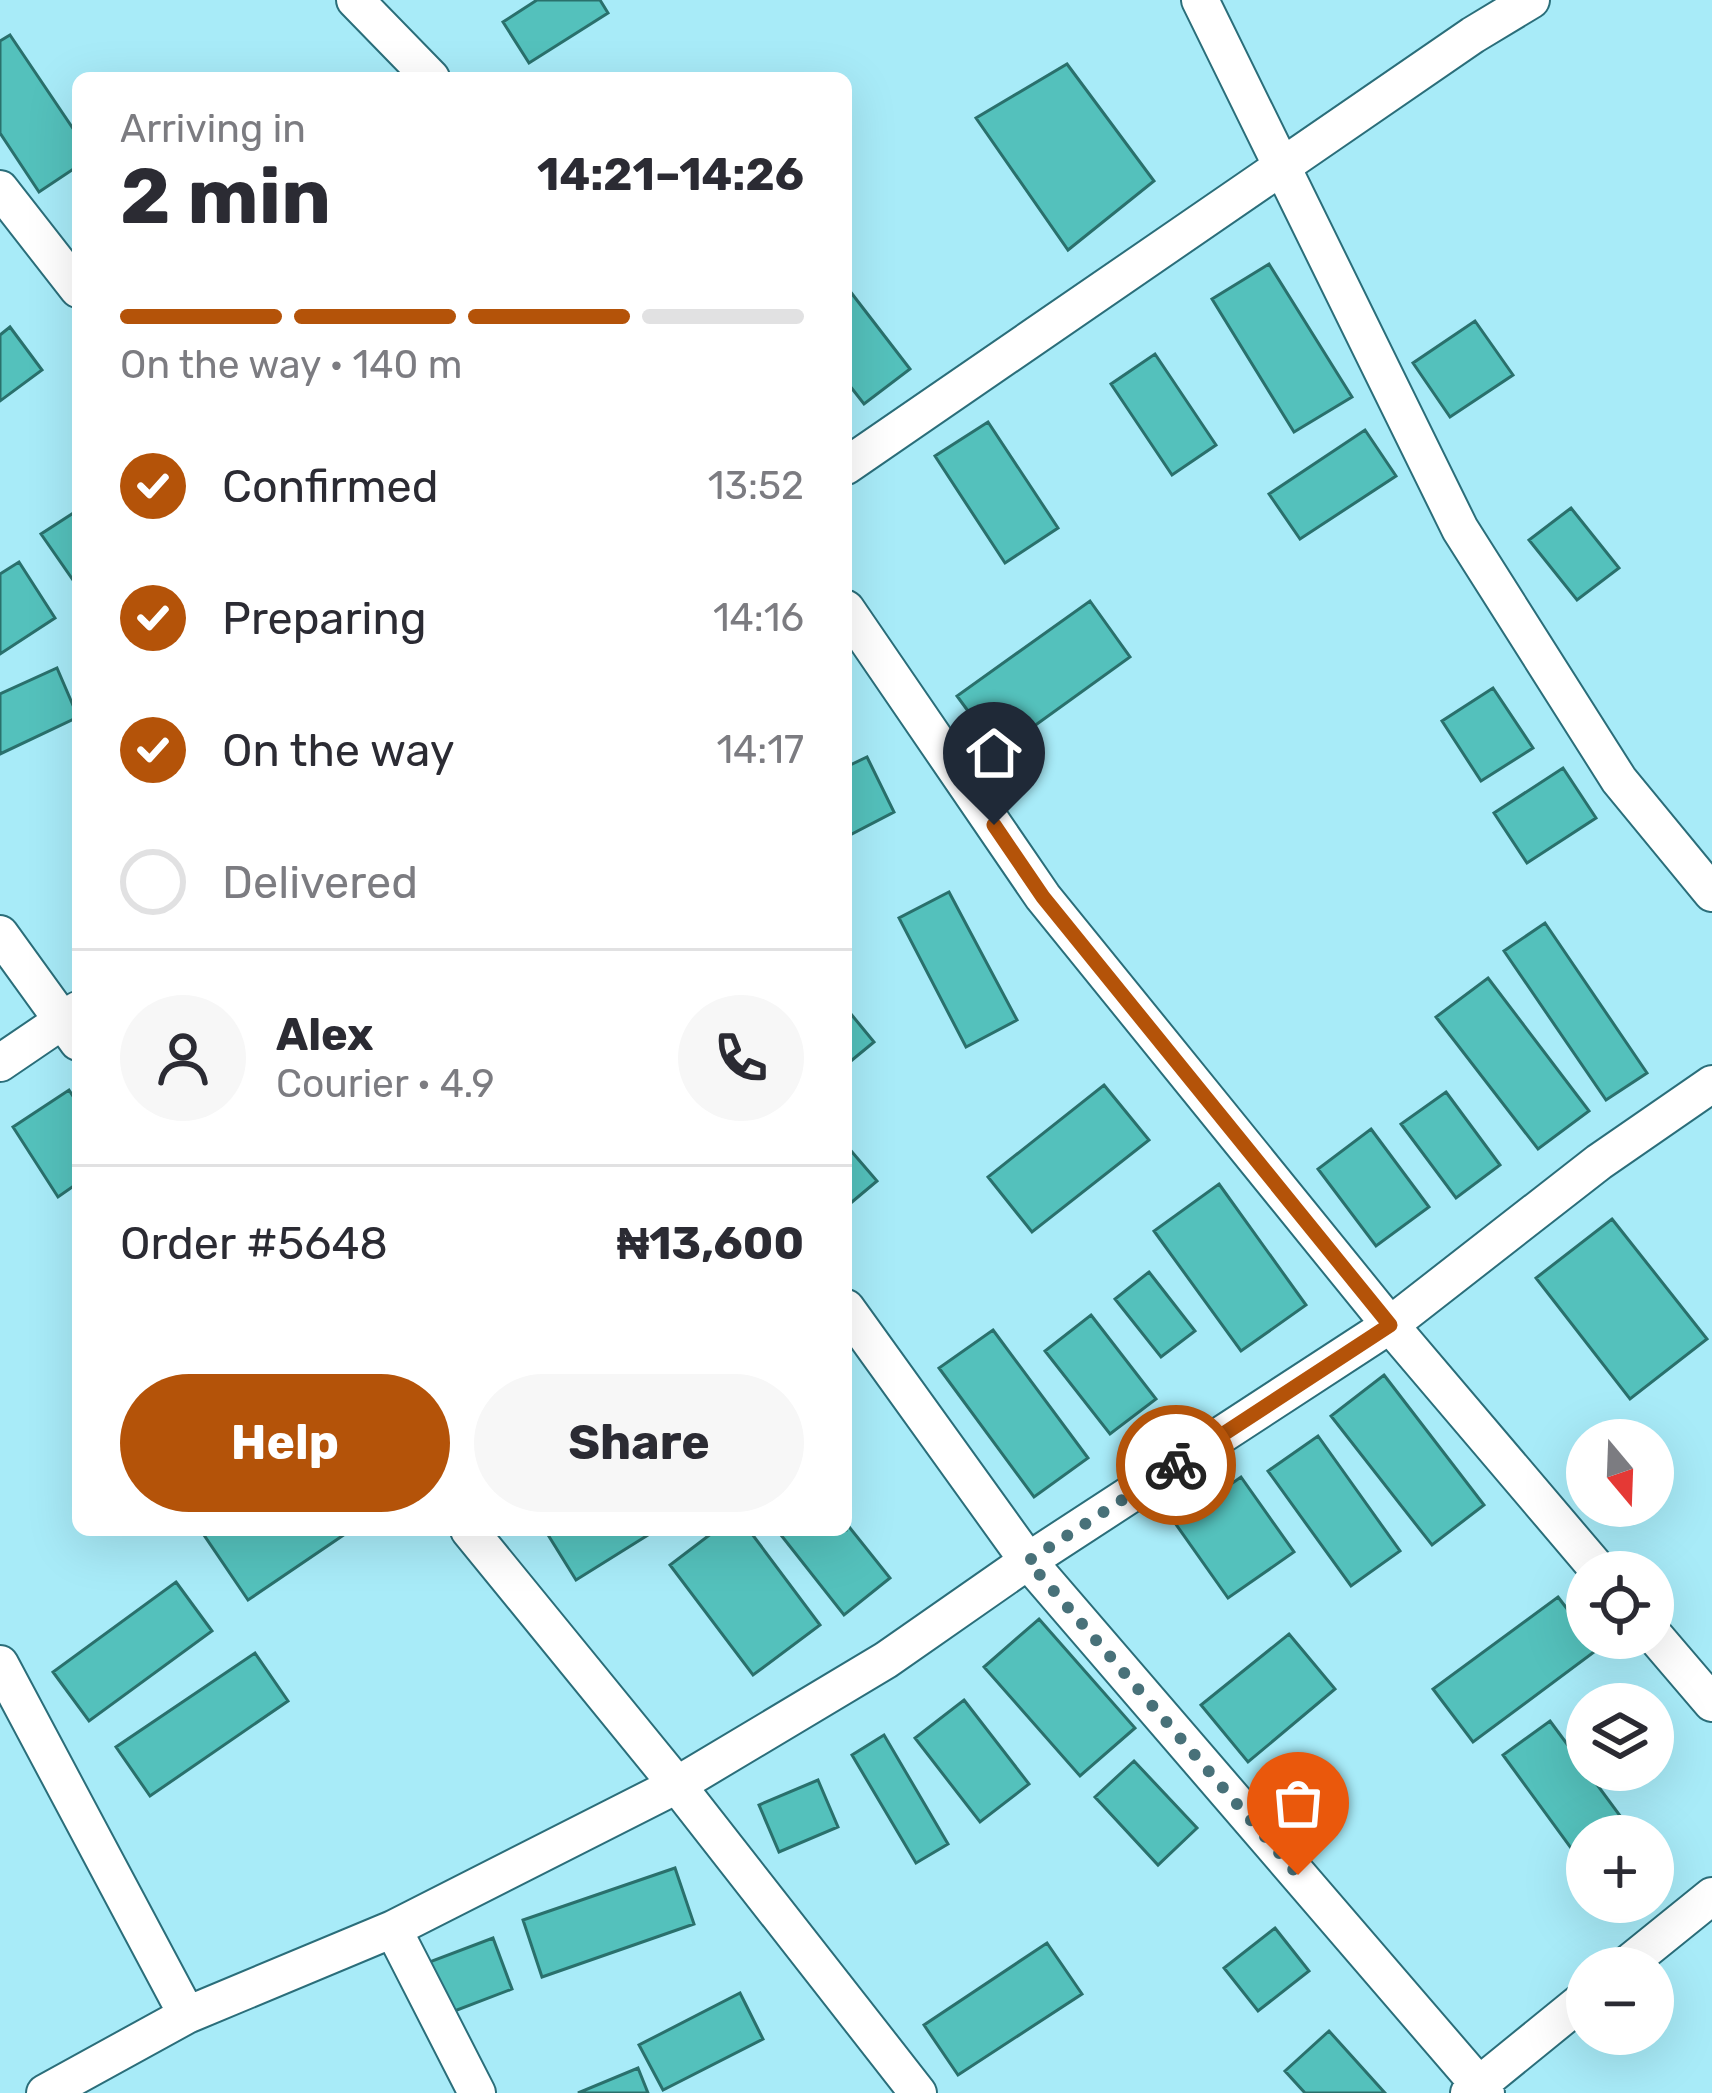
<!DOCTYPE html>
<meta charset="utf-8">
<style>
body{margin:0;font-family:Rubik,sans-serif;background:#f7f7f7;color:#2b2b33;height:100vh;display:flex;flex-direction:column;font-size:45px;white-space:nowrap}
*{box-sizing:border-box;margin:0}
p{font-size:39px;color:#7c7c81}
.icon{flex:none;width:66px;height:66px;fill:none;stroke:currentColor;stroke-width:2;stroke-linecap:round;stroke-linejoin:round}
.map{position:relative;flex:1;overflow:hidden}
.details{position:absolute;left:72px;top:72px;width:780px;height:1464px;display:flex;flex-direction:column;background:#fff;border-radius:18px;box-shadow:0 12px 48px #0002}
.details>*{flex:none}
.needle{width:78px;rotate:161deg}
.buttons{position:absolute;left:1566px;top:1419px;display:grid;gap:24px}
.buttons a{display:grid;place-items:center;width:108px;height:108px;border-radius:50%;background:#fff;box-shadow:0 12px 48px #0002;font-size:60px}
.pin{position:absolute;display:grid;place-items:center;width:102px;height:102px;color:#fff;margin:-123px -51px;border-radius:50% 50% 50% 0;rotate:-45deg;box-shadow:0 0 12px #0007}
.pin .icon{rotate:45deg}
.courier{position:absolute;display:grid;place-items:center;width:120px;height:120px;margin:-60px;border:9px solid #b45309;border-radius:50%;background:#fff;color:#222;box-shadow:0 3px 15px #0007}
.headline em{font-style:normal;font-weight:700}
.headline div{display:flex;flex-direction:column-reverse}
.headline{display:flex;align-items:center;justify-content:space-between;height:204px;padding:0 48px}
h1{font-size:78px;font-weight:700;line-height:90px}
.bar{display:grid;grid-template-columns:repeat(4,1fr);gap:18px 12px;align-content:center;height:144px;padding:0 48px}
.bar i{height:15px;border-radius:9px;background:#e1e1e2}
.bar .active{background:#b45309}
.bar p{grid-column:span 4}
.line{display:flex;align-items:center;gap:30px;padding:0 48px;border-top:3px solid #e1e1e2}
.line div{flex:1}
.round{display:grid;place-items:center;flex:none;width:126px;height:126px;border-radius:63px;background:#f7f7f7}
ol{padding:0 48px;list-style:none}
li{display:flex;align-items:center;gap:36px;height:132px}
li p{margin-inline-start:auto}
li .icon{padding:12px;border-radius:50%;background:#b45309;color:#fff;stroke-width:4}
li:last-child{color:#7c7c81}
li i{width:66px;height:66px;border:6px solid #e1e1e2;border-radius:50%}
.action{display:flex;gap:24px;margin-top:auto;padding:24px 48px}
.action a{flex:1;height:138px;border-radius:72px;background:#b45309;color:#fff;font-size:48px;font-weight:700;line-height:138px;text-align:center}
.action a+a{background:#f7f7f7;color:#2b2b33}
.map>svg:first-child{display:block}
.building{fill:#54c1bc;stroke:#2a706c;stroke-width:3}
.lines{fill:none;stroke-linecap:round;stroke-linejoin:round}
.minor-casing{stroke:#2b6e7a;stroke-width:40}
.minor{stroke:#fff;stroke-width:36}
.done{stroke:#487179;stroke-width:12;stroke-dasharray:0 21.6}
.route{stroke:#b45309;stroke-width:15}
</style>
<div class="map">
<svg width="1712" height="2093" viewBox="0 0 1712 2093">
<rect width="100%" height="100%" fill="#a8ebf8"/>
<path class="building" d="M537,0H600L608,13L529,63L503,22Z
M10,35L78,136V166L39,192L0,133V41Z
M1067,64L1154,181L1068,250L976,118Z
M1269,264L1352,397L1294,432L1212,299Z
M846,286L910,369L864,404L846,381Z
M1475,321L1513,375L1450,417L1413,363Z
M10,327L42,370L0,401V335Z
M1155,354L1216,445L1172,475L1111,384Z
M988,422L1058,528L1005,563L935,456Z
M1365,430L1396,476L1300,539L1269,494Z
M1571,508L1619,568L1577,600L1529,540Z
M78,510V577L73,580L41,534Z
M19,562L55,618L0,654V574Z
M1090,601L1130,657L998,752L957,696Z
M57,668L78,717L0,754V694Z
M1493,688L1533,748L1481,781L1442,721Z
M867,757L894,812L846,837V767Z
M1563,768L1596,818L1527,863L1494,813Z
M949,892L1017,1020L966,1047L899,918Z
M1545,923L1647,1073L1606,1100L1504,951Z
M1488,978L1589,1111L1538,1149L1436,1017Z
M846,1008L874,1042L846,1065Z
M1104,1085L1149,1140L1032,1232L988,1177Z
M69,1090L78,1104V1183L58,1197L13,1127Z
M1446,1092L1500,1165L1456,1198L1401,1124Z
M1371,1129L1429,1207L1376,1246L1318,1169Z
M846,1145L877,1181L846,1207Z
M1219,1184L1306,1305L1241,1351L1154,1231Z
M1612,1219L1707,1339L1630,1399L1536,1278Z
M1149,1272L1195,1331L1161,1357L1115,1299Z
M1091,1315L1156,1399L1110,1434L1045,1351Z
M993,1330L1088,1458L1034,1497L939,1368Z
M1384,1375L1484,1505L1432,1545L1331,1416Z
M1318,1436L1400,1551L1351,1586L1268,1471Z
M1241,1477L1294,1552L1228,1598L1175,1523Z
M846,1523L890,1578L844,1615L777,1530H846Z
M211,1530H351L248,1600L204,1535Z
M545,1530H656L576,1580Z
M716,1530H749L820,1625L753,1675L670,1565Z
M176,1582L212,1631L89,1721L53,1672Z
M1558,1597L1598,1649L1473,1742L1433,1689Z
M1039,1619L1135,1728L1080,1776L984,1667Z
M1289,1634L1335,1689L1248,1762L1201,1705Z
M255,1653L288,1701L150,1796L116,1747Z
M964,1700L1029,1784L980,1822L915,1738Z
M1550,1721L1635,1836H1587V1870L1503,1755Z
M884,1735L948,1844L916,1863L852,1755Z
M1134,1761L1197,1828L1158,1865L1095,1797Z
M818,1780L838,1827L779,1852L759,1805Z
M675,1868L694,1924L542,1977L523,1920Z
M1275,1928L1309,1971L1258,2011L1224,1968Z
M493,1938L512,1989L444,2015L424,1964Z
M1047,1943L1082,1994L958,2075L924,2025Z
M740,1993L763,2039L663,2090L639,2045Z
M1329,2031L1385,2093H1305L1285,2071Z
M638,2068L648,2093H578Z"/>
<g class="lines">
<g class="minor-casing">
<path id="minor" d="M355,0L431,78
M1200,0L1460,529L1619,780L1712,893
M0,189L78,289
M846,466L1473,35L1531,0
M846,609L1043,897L1390,1325L1600,1572
M0,934L78,1042
M0,1063L78,1010
M846,1308L1028,1561L1486,2093
M469,1530L677,1785L918,2093
M1653,1634L1712,1703
M0,1664L187,2015
M393,1929L477,2093
M1623,1968L1712,1896
M45,2093L187,2015L393,1929L677,1785L886,1660L1028,1561L1390,1325L1599,1162L1712,1084
M1469,2093L1587,1997"/>
</g>
<use href="#minor" class="minor"/>
</g>
<g class="lines">
<path class="done" d="M1176,1465L1028,1561L1298,1875"/>
<path class="route" d="M994,825L1043,897L1390,1325L1176,1465"/>
</g>
</svg>
<div class="buttons">
<a><svg class="needle" viewBox="-14 -14 28 28"><path d="M0-13l5 13h-10z" fill="#e53935"/><path d="M0 13l5-13h-10z" fill="#7c7c81"/></svg></a>
<a><svg class="icon" aria-label="locate" viewBox="0 0 24 24"><circle cx="12" cy="12" r="6"/><path d="M12 2v4M12 18v4M2 12h4M18 12h4"/></svg></a>
<a><svg class="icon" aria-label="layers" viewBox="0 0 24 24"><path d="M12 4l9 5-9 5-9-5zM3 14l9 5 9-5"/></svg></a>
<a>+</a>
<a>−</a>
</div>
<div class="pin" style="left:1298px;top:1875px;background:#ea580c"><svg class="icon" aria-label="bag" viewBox="0 0 24 24"><path d="M5 8h14l-1 12H6zM9 8a3 3 0 0 1 6 0"/></svg></div>
<div class="pin" style="left:994px;top:825px;background:#1f2937"><svg class="icon" aria-label="home" viewBox="0 0 24 24"><path d="M3 11l9-7 9 7M6 9v11h12V9"/></svg></div>
<div class="courier" style="left:1176px;top:1465px"><svg class="icon" aria-label="bike" viewBox="0 0 24 24"><circle cx="6" cy="16" r="4"/><circle cx="18" cy="16" r="4"/><path d="M6 16l4-8h5l3 8M10 8l3 8H6M13 5h3"/></svg></div>
<section class="details">
<div class="headline"><div><h1>2 min</h1><p>Arriving in</p></div><em>14:21–14:26</em></div>
<div class="bar"><i class="active"></i><i class="active"></i><i class="active"></i><i></i><p>On the way · 140 m</p></div>
<ol>
<li><svg class="icon" aria-label="check" viewBox="0 0 24 24"><path d="M5 12l5 5 9-10"/></svg>Confirmed<p>13:52</p></li>
<li><svg class="icon" aria-label="check" viewBox="0 0 24 24"><path d="M5 12l5 5 9-10"/></svg>Preparing<p>14:16</p></li>
<li><svg class="icon" aria-label="check" viewBox="0 0 24 24"><path d="M5 12l5 5 9-10"/></svg>On the way<p>14:17</p></li>
<li><i></i>Delivered</li>
</ol>
<div class="line" style="height:216px"><a class="round"><svg class="icon" aria-label="person" viewBox="0 0 24 24"><circle cx="12" cy="8" r="4"/><path d="M4 21q1-7 8-7t8 7"/></svg></a><div><b>Alex</b><p>Courier · 4.9</p></div><a class="round"><svg class="icon" aria-label="phone" viewBox="0 0 24 24"><path d="M5 4h4l2 5-3 2q2 4 5 5l2-3 5 2v4C11 20 4 13 5 4z"/></svg></a></div>
<div class="line" style="height:156px"><div>Order #5648</div><b>₦13,600</b></div>
<div class="action"><a>Help</a><a>Share</a></div>
</section>
</div>
